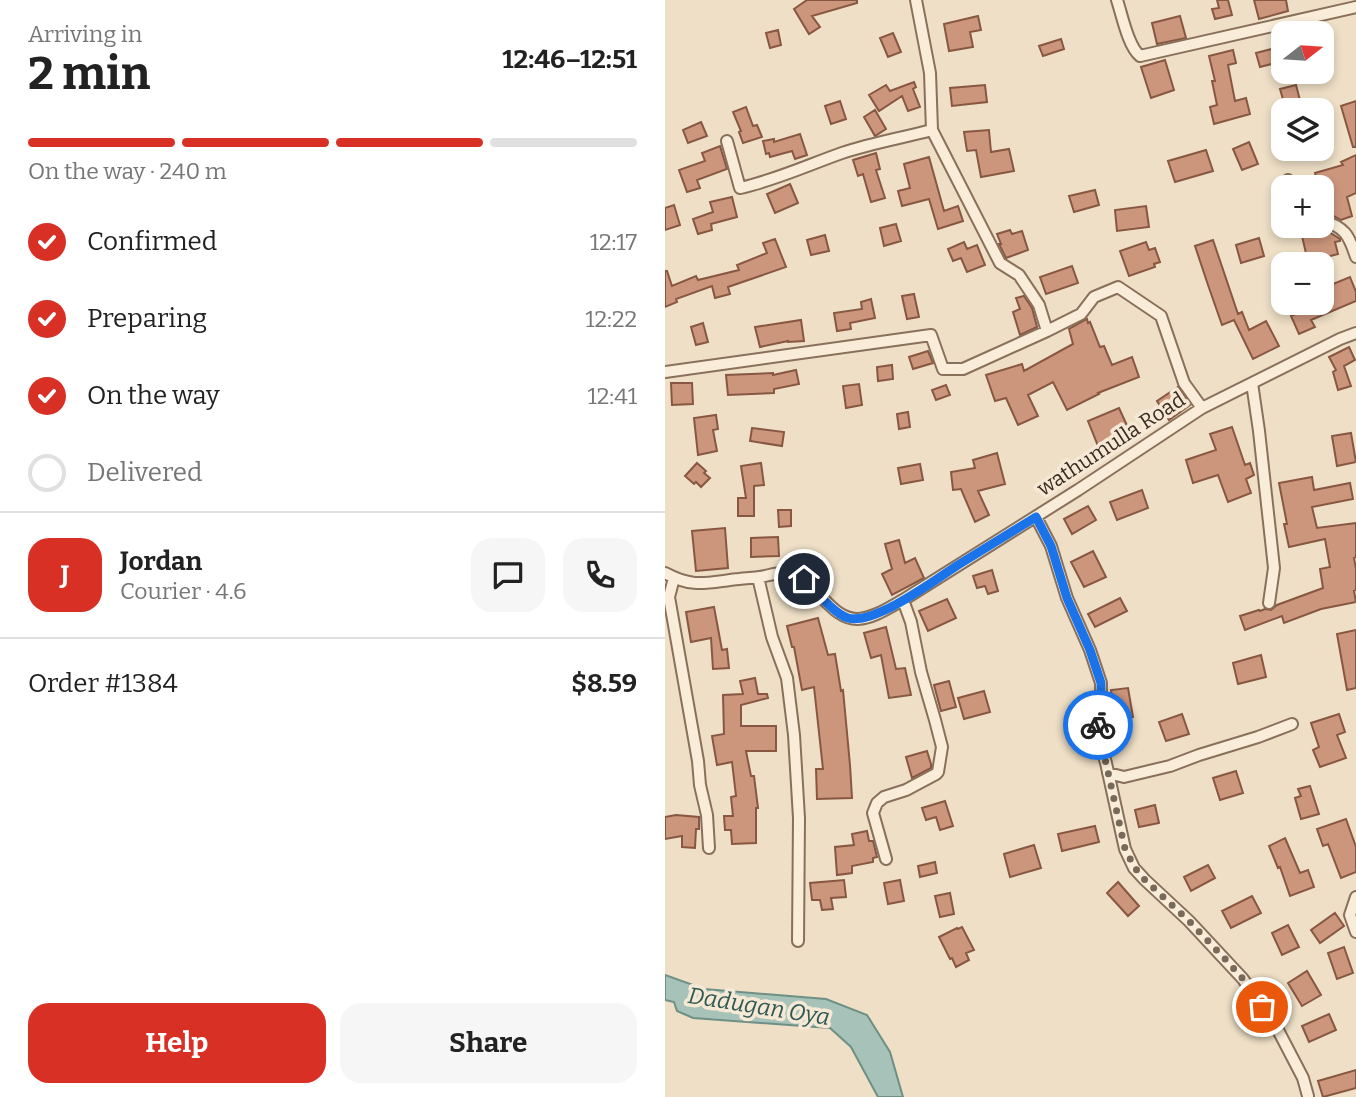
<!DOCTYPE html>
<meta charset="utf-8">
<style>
body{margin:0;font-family:Bitter,serif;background:#f6f6f6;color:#222;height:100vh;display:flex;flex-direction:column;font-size:26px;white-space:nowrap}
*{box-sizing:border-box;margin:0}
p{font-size:23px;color:#767676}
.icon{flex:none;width:38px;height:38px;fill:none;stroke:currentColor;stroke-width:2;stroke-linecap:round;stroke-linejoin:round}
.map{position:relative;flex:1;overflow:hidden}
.details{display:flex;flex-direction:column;background:#fff;width:665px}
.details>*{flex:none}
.needle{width:46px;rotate:73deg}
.controls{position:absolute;left:606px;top:21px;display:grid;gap:14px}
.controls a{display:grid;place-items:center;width:63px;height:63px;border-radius:14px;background:#fff;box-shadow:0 4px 10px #0003;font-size:35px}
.pin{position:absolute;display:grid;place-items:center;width:60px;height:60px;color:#fff;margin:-30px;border:4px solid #fff;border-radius:50%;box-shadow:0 2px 7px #0007}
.courier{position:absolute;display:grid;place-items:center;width:70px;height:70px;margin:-35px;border:5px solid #1a73e8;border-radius:50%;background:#fff;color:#222;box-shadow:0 2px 9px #0007}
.overview em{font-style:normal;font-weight:700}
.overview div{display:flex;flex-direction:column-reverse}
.overview{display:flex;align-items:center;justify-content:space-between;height:119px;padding:0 28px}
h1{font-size:46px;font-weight:700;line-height:52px}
.bar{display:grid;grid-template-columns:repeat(4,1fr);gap:10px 7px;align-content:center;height:84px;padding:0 28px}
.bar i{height:9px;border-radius:5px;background:#e0e0e0}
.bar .on{background:#d93025}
.bar p{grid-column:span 4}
.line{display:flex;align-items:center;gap:18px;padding:0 28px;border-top:2px solid #e0e0e0}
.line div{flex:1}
.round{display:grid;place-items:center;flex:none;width:74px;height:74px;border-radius:21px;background:#f6f6f6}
ol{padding:0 28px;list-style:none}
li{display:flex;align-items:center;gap:21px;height:77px}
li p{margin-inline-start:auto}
li .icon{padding:7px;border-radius:50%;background:#d93025;color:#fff;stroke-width:4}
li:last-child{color:#767676}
li i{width:38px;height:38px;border:4px solid #e0e0e0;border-radius:50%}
.cta{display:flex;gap:14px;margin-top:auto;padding:14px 28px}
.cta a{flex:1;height:80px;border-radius:21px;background:#d93025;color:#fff;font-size:28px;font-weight:700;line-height:80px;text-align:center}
.cta a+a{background:#f6f6f6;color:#222}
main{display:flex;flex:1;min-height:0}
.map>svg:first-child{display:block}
.water{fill:#a7c2b8;stroke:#6e9085;stroke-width:2}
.building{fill:#cc967c;stroke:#885741;stroke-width:2}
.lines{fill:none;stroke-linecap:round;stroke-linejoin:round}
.minor-casing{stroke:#89705b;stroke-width:14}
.minor{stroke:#f9edd9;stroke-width:10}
.done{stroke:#796959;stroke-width:7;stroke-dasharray:0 12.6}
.route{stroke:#1a73e8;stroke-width:9}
.labels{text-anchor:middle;stroke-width:7;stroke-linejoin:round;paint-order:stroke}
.street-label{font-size:21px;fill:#3a2a1f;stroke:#f5e9d5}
.water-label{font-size:23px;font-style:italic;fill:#2f5953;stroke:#f5e9d5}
</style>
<main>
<section class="details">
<div class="overview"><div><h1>2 min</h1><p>Arriving in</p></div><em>12:46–12:51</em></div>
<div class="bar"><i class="on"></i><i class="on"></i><i class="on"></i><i></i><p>On the way · 240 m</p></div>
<ol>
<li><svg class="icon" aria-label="check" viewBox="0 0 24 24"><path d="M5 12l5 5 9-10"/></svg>Confirmed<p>12:17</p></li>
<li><svg class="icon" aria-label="check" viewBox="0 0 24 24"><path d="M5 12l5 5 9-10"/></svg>Preparing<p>12:22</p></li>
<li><svg class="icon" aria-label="check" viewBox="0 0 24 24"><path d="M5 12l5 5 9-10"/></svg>On the way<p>12:41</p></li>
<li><i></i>Delivered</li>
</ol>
<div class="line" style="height:126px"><b class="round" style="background:#d93025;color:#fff">J</b><div><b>Jordan</b><p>Courier · 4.6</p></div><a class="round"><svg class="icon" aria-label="chat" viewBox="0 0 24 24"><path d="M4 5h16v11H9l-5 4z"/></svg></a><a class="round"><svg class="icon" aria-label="phone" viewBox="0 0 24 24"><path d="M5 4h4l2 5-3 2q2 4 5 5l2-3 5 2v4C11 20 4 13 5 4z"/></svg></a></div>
<div class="line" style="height:91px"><div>Order #1384</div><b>$8.59</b></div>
<div class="cta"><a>Help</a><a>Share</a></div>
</section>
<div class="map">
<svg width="691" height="1097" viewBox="0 0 691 1097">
<rect width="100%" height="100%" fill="#eedfc6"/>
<path class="water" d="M0,975L39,989L161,999L202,1015L225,1052L238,1097H213L186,1047L165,1028L28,1018L12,1011L9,1002L0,1000Z"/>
<path class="building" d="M142,0H192V3L147,16L155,27L144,34L129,9Z
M552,0H563L567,15L550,19L547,9L554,8Z
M589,0H621L623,11L594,19Z
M313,16L316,30L305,32L308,47L284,51L279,24Z
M515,16L521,38L492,44L487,23Z
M113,30L116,45L105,48L101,33Z
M228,33L236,52L223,57L215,38Z
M396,39L399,49L378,56L374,46Z
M618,46V61L595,67L591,53Z
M568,50L571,63L563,65L570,101L581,98L585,114L549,124L545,107L552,105L547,81H550L544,56Z
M500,60L509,90L486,98L476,67Z
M249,82L251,87L248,89L255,107L243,111L237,96L214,111L204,95L221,85L225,91Z
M320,85L322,102L287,106L285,88Z
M631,85L637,108L621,110L615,89Z
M175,101L181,119L166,124L160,106Z
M691,101V147H688L676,106Z
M81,107L88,126L92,125L97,137L78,143L74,132L76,131L68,112Z
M210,110L221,129L210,136L199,117Z
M36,122L42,136L23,143L18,130Z
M324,130L326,152L344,149L349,171L316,177L311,150L302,151L299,132Z
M135,134L142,155L130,159L127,151L105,157L104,153L101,154L98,141L109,139V142Z
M584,142L593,164L577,170L568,149Z
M55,146L62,169L32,180L35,188L22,192L14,170L40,161L37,153Z
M541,150L548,171L510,182L503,161Z
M211,153L215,169L211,170L220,198L206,202L198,174L193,176L188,160Z
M691,155V193L682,197L687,216L676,220L667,215L661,191L656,192V187H654L650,173L678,165L676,162Z
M264,157L279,211L293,206L298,221L273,229L264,199L237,206L233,191L245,188L239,164Z
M125,184L133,203L110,213L102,194Z
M430,190L434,205L409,212L404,196Z
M67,197L72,217L46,224L47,230L33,234L28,219L48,212L45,202Z
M9,205L15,225L0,230V208Z
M481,206L484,227L452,231L450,210Z
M231,224L236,241L219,246L215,228Z
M345,230L347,234L357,231L363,250L341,258L334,244H336L332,234Z
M661,230L675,239V241L670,242L673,254L643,262L637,236Z
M160,235L164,251L146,255L142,240Z
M594,238L599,256L576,263L571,245Z
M110,239L121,267L63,287L65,294L50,298L47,286L11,299L12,302L0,307V271H2L7,286L31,276L33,280L74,270L72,265L102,253L98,243Z
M548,240L573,314L577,312L584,330L601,321L614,346L588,359L569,320L557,325L543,285L530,246Z
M299,242L302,249L312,245L320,265L302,272L296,258L288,261L283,249Z
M481,242L484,250L490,248L495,262L489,264L490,267L464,276L455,251Z
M407,266L413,283L381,294L375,277Z
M685,277L691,292V301L646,320L650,327L634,334L626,316L656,303V289Z
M249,294L254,317L242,319L237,296Z
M359,296L367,308L372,327L355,335L348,312L355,309L351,298Z
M206,299L210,318L185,323L186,329L172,331L169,313L197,309L196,302Z
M422,319L423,323L425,322L435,347L439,346L447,365L467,357L474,377L433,393L434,394L402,410L388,382L363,395L373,416L353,425L341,398L330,401L321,375L357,364L359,371L408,344L404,329Z
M136,320L139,341L123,342V341L95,347L90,327Z
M38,323L43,342L31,345L26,327Z
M684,347L690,360L679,366L686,386L673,390L668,372L671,370L664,357Z
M263,351L268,363L248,369L244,357Z
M227,365L228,379L213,381L212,367Z
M131,370L134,384L109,389V393L63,395L61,375L108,373V375Z
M6,383H27L28,404L7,405Z
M194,384L197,405L181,408L178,386Z
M281,385L285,395L271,400L267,390Z
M513,387L525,405L504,420L492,401Z
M454,408L465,432L433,446L423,421Z
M243,412L245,427L234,429L232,414Z
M51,415L53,429L48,430L52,451L33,455L29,418Z
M567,427L580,465L585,463L589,475L581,479L586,493L563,502L553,475L528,483L521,460L551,450L545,434Z
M87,428L119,432L117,446L85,441Z
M686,433L691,462L672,466L667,436Z
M332,453L340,484L313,491L324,515L310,522L296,489L288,490L286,472L310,468L308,460Z
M32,463L41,471L39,473L45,478L36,487L31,482L29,484L20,476Z
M96,463L99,485L89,486V516H73V498H81L76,466Z
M255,464L258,480L236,484L233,468Z
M647,477L649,490L685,483L688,499L647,507L652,528L691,523V557L689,558L691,569V590L689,591L691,602L656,609L619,623L617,616L580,630L575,616L594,610L595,611L600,609L606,610L612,605L658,588L655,569L665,567L660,539L624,547L619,524H622L614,483Z
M477,490L483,508L452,520L445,502Z
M423,506L431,520L407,534L399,519Z
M113,510H126V526L114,527Z
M60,528L63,568L31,571L27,531Z
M113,537L114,556L86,557V538Z
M234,540L240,563L250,558L259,578L227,595L217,574L227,569L220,544Z
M428,551L441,577L419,587L406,562Z
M327,570L333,591L323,594L320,586L312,588L308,576Z
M455,598L462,611L430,627L423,614Z
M282,599L291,618L263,631L254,611Z
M49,607L57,650L62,649L64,668L48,669L46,638L26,642L21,612Z
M153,618L163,655L170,654L176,691L178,690L185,765L187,798L152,799L151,769H158L149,687L137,690L129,647H127L122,626Z
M221,627L231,669L240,668L246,695L224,698L216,655L206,658L199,633Z
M691,630V688L682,690L672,634Z
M596,655L601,677L573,684L568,663Z
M90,678L93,694H102L103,698L76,705V726H111V751H81L86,776H89L93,808H91V843L67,844L66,830H60L59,816H68L66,797L71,796L67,762L52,765L47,736L59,734L58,695L78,694L75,681Z
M284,681L291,707L276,711L269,685Z
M463,688L468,717L450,720L446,690Z
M319,691L325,712L299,719L293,698Z
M517,714L524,734L501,741L494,722Z
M674,714L680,732L672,735L681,758L655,767L648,750L654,747L646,723Z
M262,751L266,764V768L247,778L241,757Z
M571,771L578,793L555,800L548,778Z
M645,786L654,814L636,819L630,798L636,796L633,789Z
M280,801L288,826L275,830L271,817L261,820L257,808Z
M490,805L494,823L474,827L470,810Z
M11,815L34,817V829H31L30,848L17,847V836L0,839V817Z
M681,819L691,847V872L676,878L663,844L658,846L652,829Z
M430,826L434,842L397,851L393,834Z
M202,831L204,841H208L212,857L208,858V862L187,866V873L172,875L170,847L189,845L187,834Z
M620,838L635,873L643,870L649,887L625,896L615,867L613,868L604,846Z
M369,845L376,868L345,877L339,854Z
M270,862L272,873L255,877L253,866Z
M543,865L550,878L526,891L519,877Z
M179,880L181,897L166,898L168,909L157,910L155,900H147L145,883Z
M235,880L239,901L223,904L219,883Z
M453,882L474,906L463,916L442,893Z
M285,893L289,914L275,917L270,896Z
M587,896L596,913L566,928L557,911Z
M670,913L679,926L655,943L646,930Z
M623,925L634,947L617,955L607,933Z
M297,927L309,950L301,953L304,960L291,967L287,958L285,959L274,937L292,928L293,929Z
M679,947L688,973L672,979L663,953Z
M642,971L656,995L637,1006L623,983Z
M664,1014L671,1030L644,1042L637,1026Z
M691,1070V1088L658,1097L653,1081Z"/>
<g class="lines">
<g class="minor-casing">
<path id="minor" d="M251,0L265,73L267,130L335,263L354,275L374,305L382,331L416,314L429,297L453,287L496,316L519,383L537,408
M452,0C457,15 463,46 475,56L691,7
M62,141L75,188C111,180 143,165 177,153C207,143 237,138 267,130
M623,180L624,187
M656,220C680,227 684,235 691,257
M0,372L266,335L278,369H298L382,331
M587,383L594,431L609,568L604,603
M371,517L386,546L402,598L425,650L436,683V701L432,732L441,763L460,849L469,868L480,880L524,921L578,979L613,1030L638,1078L643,1096
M0,573C29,589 43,582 74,579C81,578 88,578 95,577C102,576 110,573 117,573C151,575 163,620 193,619C209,618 225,607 238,600L413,490L537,408L675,339L691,333
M93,577L107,637L122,678L129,735L134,818L133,941
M9,578L4,597L33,761L35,785L42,815L44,848
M443,773L459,777L505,766L534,755L593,737L627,724
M221,859L208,813L212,803L219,797L241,790L271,774L273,772L277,747L270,720L256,672L246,622L238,600
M691,897L685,915L691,932"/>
</g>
<use href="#minor" class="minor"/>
</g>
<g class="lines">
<path class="done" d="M433,725L432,732L441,763L460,849L470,868L480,880L524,921L561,960L578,979L597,1007"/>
<path class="route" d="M139,579C150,590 169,614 183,618C210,625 270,580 293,565C319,549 345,533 371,517L386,546L402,598L425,650L436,683V701L433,725"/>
</g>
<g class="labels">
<g class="street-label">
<text transform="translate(446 444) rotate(-33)" y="7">wathumulla Road</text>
</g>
<g class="water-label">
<text transform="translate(94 1006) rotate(9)" y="8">Dadugan Oya</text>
</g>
</g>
</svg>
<div class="controls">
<a><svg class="needle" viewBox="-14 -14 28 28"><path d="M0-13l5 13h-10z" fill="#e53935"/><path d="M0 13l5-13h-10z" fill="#767676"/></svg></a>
<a><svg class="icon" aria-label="layers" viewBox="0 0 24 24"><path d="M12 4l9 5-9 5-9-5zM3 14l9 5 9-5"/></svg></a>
<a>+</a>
<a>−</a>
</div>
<div class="pin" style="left:597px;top:1007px;background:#ea580c"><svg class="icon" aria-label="bag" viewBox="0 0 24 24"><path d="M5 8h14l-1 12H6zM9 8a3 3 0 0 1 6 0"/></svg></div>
<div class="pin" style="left:139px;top:579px;background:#1f2937"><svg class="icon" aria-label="home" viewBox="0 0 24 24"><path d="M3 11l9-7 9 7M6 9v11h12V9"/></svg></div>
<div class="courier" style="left:433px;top:725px"><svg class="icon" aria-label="bike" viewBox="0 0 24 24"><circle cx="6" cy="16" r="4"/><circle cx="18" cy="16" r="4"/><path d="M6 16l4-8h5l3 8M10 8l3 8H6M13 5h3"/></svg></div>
</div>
</main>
